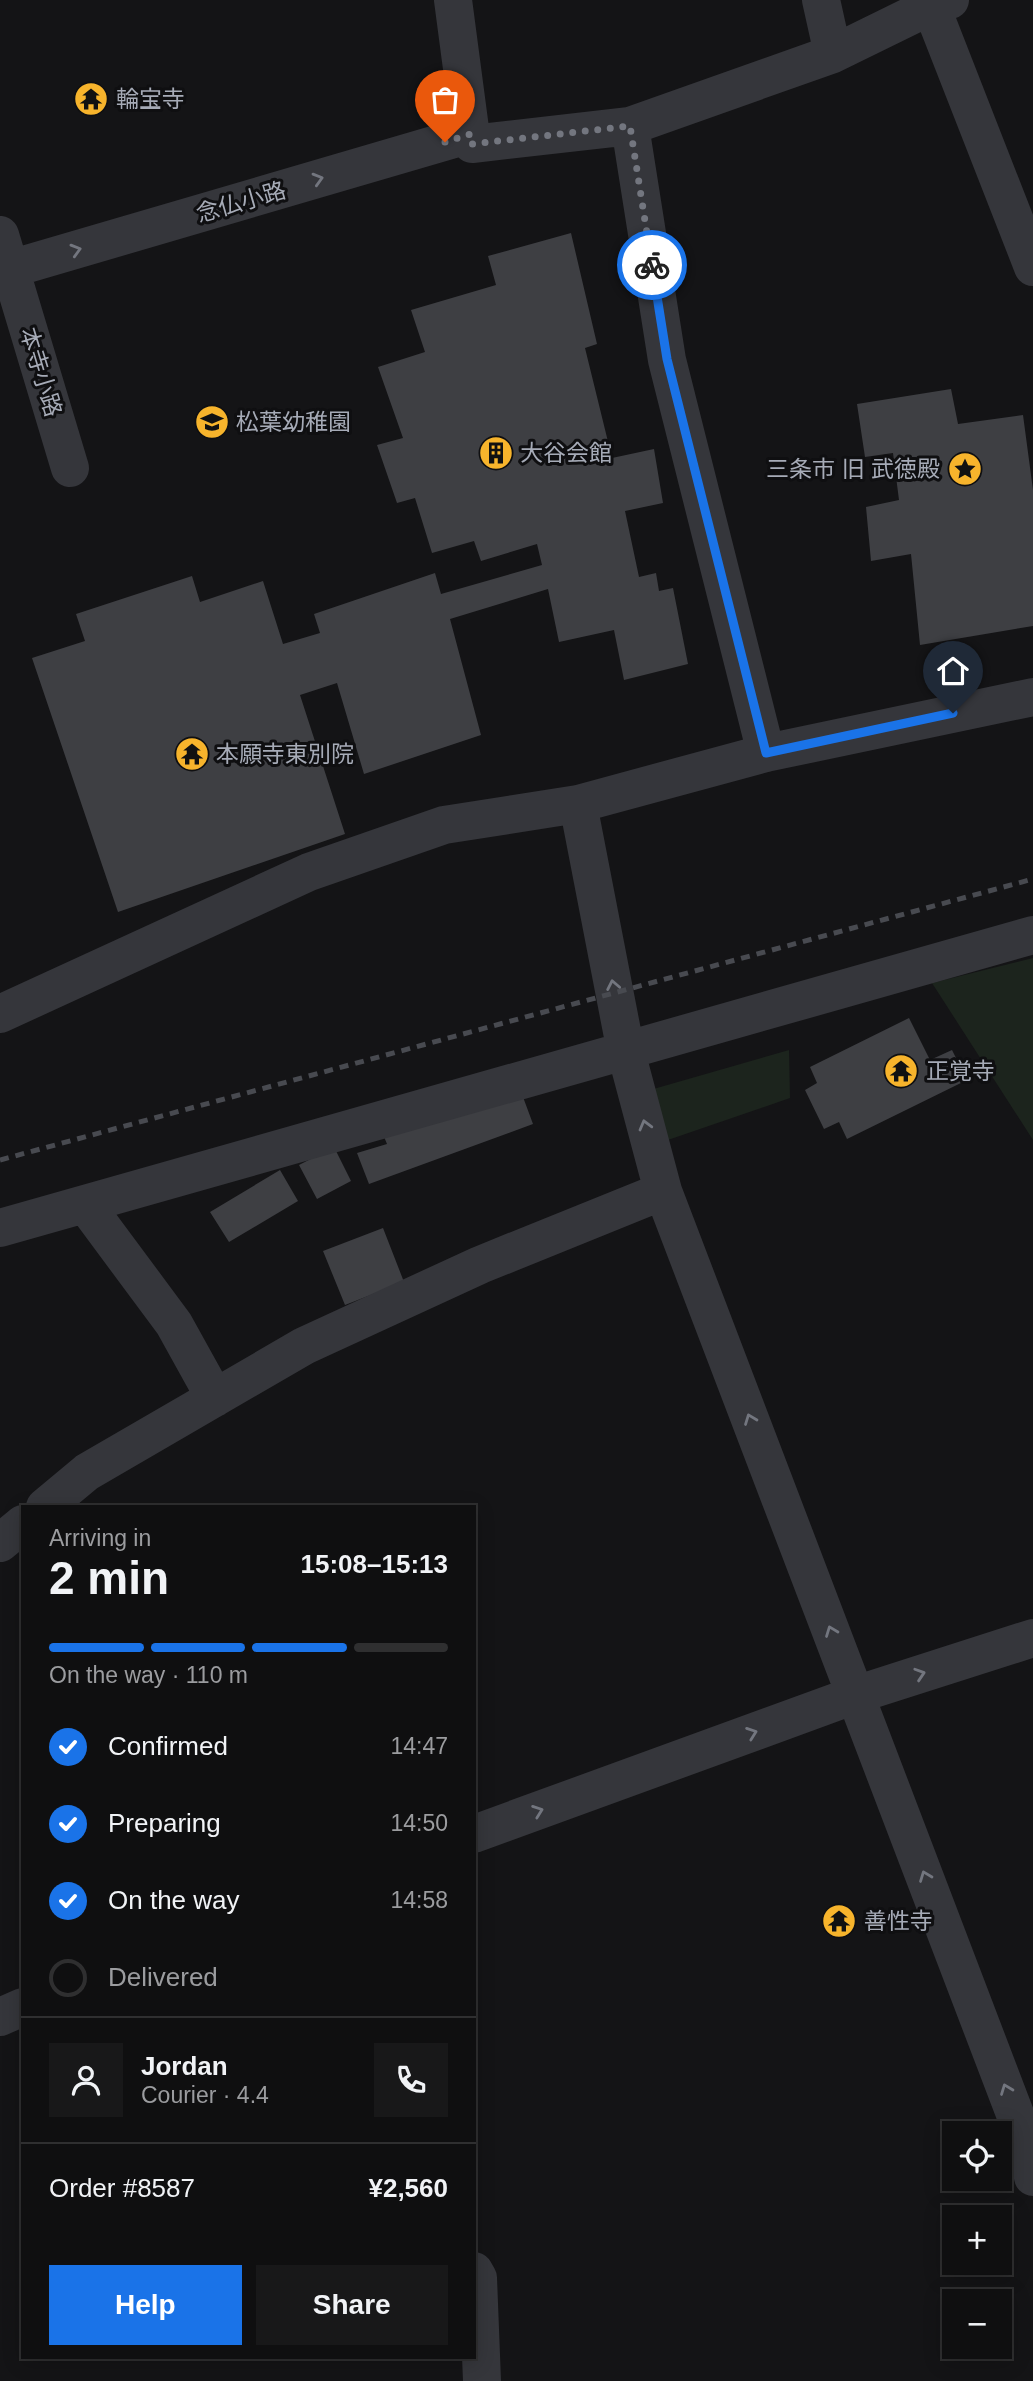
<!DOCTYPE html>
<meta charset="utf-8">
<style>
body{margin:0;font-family:Arial,"Noto Sans JP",sans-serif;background:#181819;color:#f1f3f6;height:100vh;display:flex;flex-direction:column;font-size:26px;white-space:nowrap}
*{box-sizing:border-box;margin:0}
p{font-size:23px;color:#9b9c9f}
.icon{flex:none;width:38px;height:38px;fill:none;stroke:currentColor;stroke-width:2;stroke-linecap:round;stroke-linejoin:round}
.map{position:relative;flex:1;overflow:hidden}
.details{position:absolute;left:21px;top:1505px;width:455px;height:854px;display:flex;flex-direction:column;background:#0f0f10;border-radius:0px;box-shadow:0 4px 18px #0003,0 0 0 2px #2f2f30}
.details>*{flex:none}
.tools{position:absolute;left:942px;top:2121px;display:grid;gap:14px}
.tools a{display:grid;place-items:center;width:70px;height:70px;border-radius:0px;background:#0f0f10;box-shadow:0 4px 18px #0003,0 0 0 2px #2f2f30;font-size:35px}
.pin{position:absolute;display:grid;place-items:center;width:60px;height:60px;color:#fff;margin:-72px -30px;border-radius:50% 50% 50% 0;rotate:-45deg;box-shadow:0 0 7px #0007}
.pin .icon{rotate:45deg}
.courier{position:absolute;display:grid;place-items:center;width:70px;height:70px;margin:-35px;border:5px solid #1a73e8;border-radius:50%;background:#fff;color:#222;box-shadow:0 2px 9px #0007}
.headline em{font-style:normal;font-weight:800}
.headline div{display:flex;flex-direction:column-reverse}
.headline{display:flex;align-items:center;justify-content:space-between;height:119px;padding:0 28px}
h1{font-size:46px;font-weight:800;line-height:52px}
.bar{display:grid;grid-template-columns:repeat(4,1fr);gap:10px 7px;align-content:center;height:84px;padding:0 28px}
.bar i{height:9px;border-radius:5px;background:#2f2f30}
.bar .on{background:#1a73e8}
.bar p{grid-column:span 4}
.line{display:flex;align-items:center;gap:18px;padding:0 28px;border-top:2px solid #2f2f30}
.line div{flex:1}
.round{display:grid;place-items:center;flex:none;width:74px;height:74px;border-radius:0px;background:#181819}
ol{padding:0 28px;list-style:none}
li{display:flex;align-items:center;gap:21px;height:77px}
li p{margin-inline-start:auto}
li .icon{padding:7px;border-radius:50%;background:#1a73e8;color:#fff;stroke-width:4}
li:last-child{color:#9b9c9f}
li i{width:38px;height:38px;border:4px solid #2f2f30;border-radius:50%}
.cta{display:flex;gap:14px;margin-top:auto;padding:14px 28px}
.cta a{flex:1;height:80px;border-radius:0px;background:#1a73e8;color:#fff;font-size:28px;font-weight:800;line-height:80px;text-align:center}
.cta a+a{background:#181819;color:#f1f3f6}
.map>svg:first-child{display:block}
.green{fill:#1c241d}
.building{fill:#3e3f43}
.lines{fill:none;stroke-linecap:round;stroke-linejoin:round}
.minor{stroke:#35363b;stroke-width:38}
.rail{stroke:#484a50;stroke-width:5;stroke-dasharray:9 7;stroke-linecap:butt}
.oneway{stroke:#73767f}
.done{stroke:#73767f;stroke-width:7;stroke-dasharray:0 12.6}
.route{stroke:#1a73e8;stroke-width:9}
.labels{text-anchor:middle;stroke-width:6;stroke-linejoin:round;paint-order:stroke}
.poi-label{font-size:23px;fill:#a6abb7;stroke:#0f0f11;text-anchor:start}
.street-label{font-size:23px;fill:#a6abb7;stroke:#0f0f11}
</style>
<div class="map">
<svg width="1033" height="2381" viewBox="0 0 1033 2381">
<rect width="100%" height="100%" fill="#141416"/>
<path class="green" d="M1033,958V1140L932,983Z
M789,1050L790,1098L665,1141L650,1090Z"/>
<path class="building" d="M571,233L597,344L585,348L612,458L654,449L663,503L625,511L639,577L656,573L659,591L673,588L688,664L624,680L614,630L559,642L548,589L450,619L481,735L364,774L337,683L300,695L345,834L118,912L32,658L85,641L76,614L192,576L200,602L263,581L283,644L320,633L314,614L435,573L441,594L542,565L537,544L481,561L474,541L432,553L415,498L397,503L377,445L403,438L378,367L425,352L411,310L496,285L488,256Z
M951,389L958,424L1023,415L1033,490V626L920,645L911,554L871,561L866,507L899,500L893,453L865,457L857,404Z
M909,1018L930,1060L952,1050L967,1080L847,1139L839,1122L824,1129L805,1090L817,1083L810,1067Z
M523,1097L533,1124L369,1184L357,1153L387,1144L380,1127Z
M334,1147L351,1181L317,1199L299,1165Z
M280,1170L298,1201L229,1242L210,1212Z
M383,1228L404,1282L345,1305L323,1251Z"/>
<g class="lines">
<path class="minor" d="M453,0L472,144L630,126L833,54L931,6L928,0
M821,0L833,54
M950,0L931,6L1033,267
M630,126L667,360L766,753
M0,235L70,468
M10,269L471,134
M578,804L626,1052L663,1191L1028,2148L1033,2177
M0,1014L309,872L444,825L578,804L766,753L1033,697
M85,1204L174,1324L215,1398
M0,1228L1033,935
M45,1507L87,1472L304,1346L480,1265L663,1191
M0,1543L23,1524
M474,1834L855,1695L1033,1638
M0,2017L23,2007
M474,2271L478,2278L482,2381"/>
<path class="rail" d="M0,1160L1033,879"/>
</g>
<defs><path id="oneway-chevron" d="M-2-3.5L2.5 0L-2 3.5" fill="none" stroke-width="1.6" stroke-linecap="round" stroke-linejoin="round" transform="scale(1.75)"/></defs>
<g class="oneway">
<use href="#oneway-chevron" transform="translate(318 179) rotate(-16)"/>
<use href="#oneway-chevron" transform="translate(76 250) rotate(-16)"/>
<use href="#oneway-chevron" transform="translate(613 985) rotate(-101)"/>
<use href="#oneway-chevron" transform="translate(645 1125) rotate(-105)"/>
<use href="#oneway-chevron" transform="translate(750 1419) rotate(-111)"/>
<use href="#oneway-chevron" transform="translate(831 1631) rotate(-111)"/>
<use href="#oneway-chevron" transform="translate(920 1674) rotate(-18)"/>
<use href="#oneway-chevron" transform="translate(752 1733) rotate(-20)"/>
<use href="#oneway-chevron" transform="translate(538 1811) rotate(-20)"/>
<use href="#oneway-chevron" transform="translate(925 1876) rotate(-111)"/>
<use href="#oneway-chevron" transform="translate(1006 2089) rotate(-111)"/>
</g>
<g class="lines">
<path class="done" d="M445,142L471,134L472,144L630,126L652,265"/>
<path class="route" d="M652,265L667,359L766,753L953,713"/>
</g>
<defs>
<g id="temple-disc" transform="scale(1.75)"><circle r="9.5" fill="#f7b42c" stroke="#0f0f11"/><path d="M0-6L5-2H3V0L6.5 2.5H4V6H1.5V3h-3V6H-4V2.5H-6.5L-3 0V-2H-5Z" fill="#111"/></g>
<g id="school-disc" transform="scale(1.75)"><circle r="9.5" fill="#f7b42c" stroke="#0f0f11"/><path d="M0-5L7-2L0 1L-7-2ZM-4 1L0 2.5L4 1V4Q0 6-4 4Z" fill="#111"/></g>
<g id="building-disc" transform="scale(1.75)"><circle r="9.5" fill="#f7b42c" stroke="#0f0f11"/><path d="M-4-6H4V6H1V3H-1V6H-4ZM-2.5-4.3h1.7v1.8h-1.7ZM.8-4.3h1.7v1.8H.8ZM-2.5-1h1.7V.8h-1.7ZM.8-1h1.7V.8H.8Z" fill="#111"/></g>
<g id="sight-disc" transform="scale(1.75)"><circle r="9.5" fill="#f7b42c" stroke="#0f0f11"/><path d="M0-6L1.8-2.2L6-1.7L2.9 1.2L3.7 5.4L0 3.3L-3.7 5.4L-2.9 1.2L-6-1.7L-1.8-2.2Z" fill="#111"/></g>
</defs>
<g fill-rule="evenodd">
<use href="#temple-disc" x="91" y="99"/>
<use href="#school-disc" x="212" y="422"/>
<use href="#building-disc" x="496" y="453"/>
<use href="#sight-disc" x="965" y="469"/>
<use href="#temple-disc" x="192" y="754"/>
<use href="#temple-disc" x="901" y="1071"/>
<use href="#temple-disc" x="839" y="1921"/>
</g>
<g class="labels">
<g class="poi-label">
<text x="116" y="107">輪宝寺</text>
<text x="236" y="430">松葉幼稚園</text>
<text x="520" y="461">大谷会館</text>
<text x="940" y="477" text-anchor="end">三条市 旧 武徳殿</text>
<text x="216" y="762">本願寺東別院</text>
<text x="926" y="1079">正覚寺</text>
<text x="864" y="1929">善性寺</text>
</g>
<g class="street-label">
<text transform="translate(241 202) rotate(-16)" y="8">念仏小路</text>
<text transform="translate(41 372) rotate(73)" y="8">本寺小路</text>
</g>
</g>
</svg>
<div class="tools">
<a><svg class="icon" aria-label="locate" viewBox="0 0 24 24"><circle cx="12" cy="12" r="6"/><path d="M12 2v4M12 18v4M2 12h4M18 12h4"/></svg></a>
<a>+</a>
<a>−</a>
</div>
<div class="pin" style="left:445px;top:142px;background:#ea580c"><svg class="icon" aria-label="bag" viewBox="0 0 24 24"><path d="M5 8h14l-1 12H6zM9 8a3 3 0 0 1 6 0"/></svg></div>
<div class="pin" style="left:953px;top:713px;background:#1f2937"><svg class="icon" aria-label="home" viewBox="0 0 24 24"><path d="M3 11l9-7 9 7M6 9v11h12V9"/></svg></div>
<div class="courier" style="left:652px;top:265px"><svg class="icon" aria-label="bike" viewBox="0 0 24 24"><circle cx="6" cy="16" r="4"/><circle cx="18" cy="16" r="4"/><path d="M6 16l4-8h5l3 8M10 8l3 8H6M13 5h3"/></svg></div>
<section class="details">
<div class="headline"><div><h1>2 min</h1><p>Arriving in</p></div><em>15:08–15:13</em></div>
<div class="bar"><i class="on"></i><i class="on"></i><i class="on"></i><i></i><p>On the way · 110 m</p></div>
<ol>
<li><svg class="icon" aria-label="check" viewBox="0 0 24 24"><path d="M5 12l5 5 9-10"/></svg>Confirmed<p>14:47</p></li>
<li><svg class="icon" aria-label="check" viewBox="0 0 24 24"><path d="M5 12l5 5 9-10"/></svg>Preparing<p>14:50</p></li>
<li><svg class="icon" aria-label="check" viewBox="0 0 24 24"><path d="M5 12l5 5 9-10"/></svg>On the way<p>14:58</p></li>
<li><i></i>Delivered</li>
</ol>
<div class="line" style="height:126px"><a class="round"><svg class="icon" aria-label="person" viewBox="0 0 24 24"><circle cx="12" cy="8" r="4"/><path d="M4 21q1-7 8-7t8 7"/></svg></a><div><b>Jordan</b><p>Courier · 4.4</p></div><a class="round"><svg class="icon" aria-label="phone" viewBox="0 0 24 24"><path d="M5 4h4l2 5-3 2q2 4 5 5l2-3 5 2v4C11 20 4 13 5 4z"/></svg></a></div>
<div class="line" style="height:91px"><div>Order #8587</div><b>¥2,560</b></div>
<div class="cta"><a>Help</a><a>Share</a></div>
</section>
</div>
